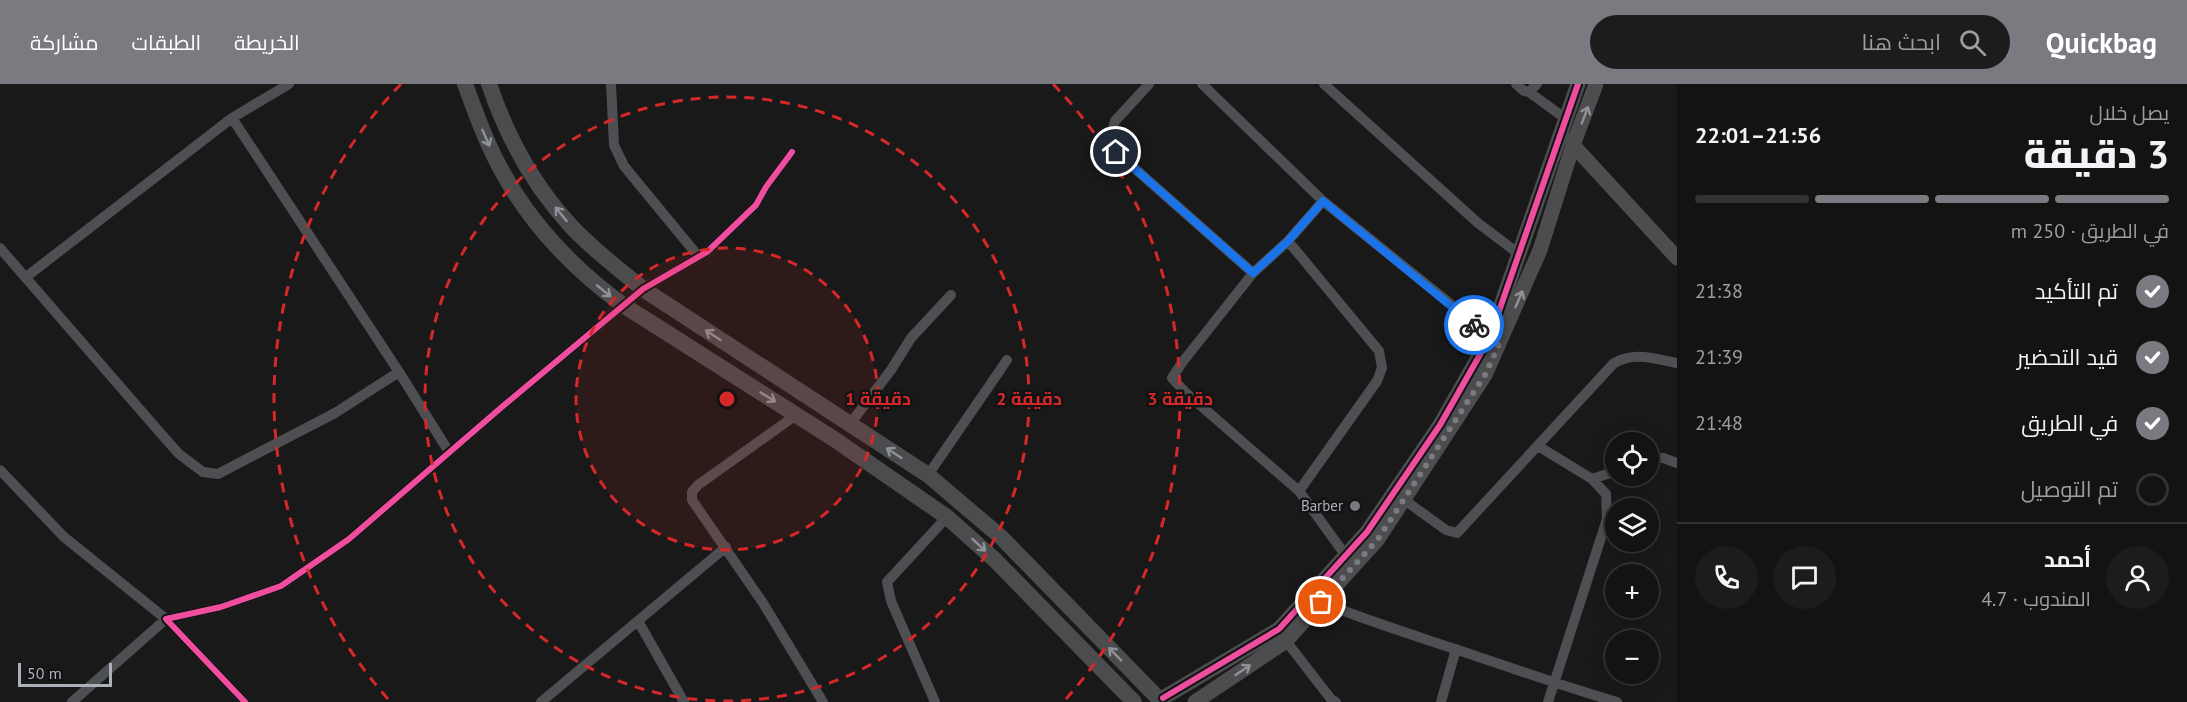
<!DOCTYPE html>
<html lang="ar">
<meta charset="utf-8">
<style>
body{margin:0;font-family:"PT Sans",Cairo,sans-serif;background:#1c1c1c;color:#f1f3f6;direction:rtl;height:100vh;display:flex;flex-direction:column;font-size:22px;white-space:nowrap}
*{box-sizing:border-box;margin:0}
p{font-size:20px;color:#9d9ea0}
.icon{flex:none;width:33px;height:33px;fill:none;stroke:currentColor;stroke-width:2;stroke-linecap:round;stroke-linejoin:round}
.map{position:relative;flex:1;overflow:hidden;direction:ltr}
.sheet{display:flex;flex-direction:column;background:#131313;width:510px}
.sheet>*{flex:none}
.fabs{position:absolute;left:1605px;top:348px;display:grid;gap:12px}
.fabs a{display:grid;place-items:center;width:54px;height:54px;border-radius:50%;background:#131313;box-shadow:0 3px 15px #0003,0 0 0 2px #323233;font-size:30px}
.scale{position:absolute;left:18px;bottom:15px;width:94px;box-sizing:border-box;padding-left:6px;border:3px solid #acb0b8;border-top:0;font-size:16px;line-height:21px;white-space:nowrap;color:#acb0b8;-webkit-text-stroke:4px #131315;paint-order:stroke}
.pin{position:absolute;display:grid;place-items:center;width:51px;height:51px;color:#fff;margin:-26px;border:3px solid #fff;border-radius:50%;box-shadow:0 2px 6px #0007}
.courier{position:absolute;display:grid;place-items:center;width:60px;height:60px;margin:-30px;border:4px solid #1a73e8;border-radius:50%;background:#fff;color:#222;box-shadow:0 2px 8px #0007}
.headline em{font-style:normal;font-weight:800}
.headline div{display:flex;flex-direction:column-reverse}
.headline{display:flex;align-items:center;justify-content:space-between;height:102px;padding:0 18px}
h1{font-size:39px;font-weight:800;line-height:45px}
.bar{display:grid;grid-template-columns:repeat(4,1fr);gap:9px 6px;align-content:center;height:72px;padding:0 18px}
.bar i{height:8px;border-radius:4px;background:#323233}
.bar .selected{background:#797b80}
.bar p{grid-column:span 4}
.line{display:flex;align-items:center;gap:15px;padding:0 18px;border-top:2px solid #323233}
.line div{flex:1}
.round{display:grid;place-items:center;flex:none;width:63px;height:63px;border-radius:32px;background:#1c1c1c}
ol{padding:0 18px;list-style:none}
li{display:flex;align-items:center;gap:18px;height:66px}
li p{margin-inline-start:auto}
li .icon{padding:6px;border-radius:50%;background:#797b80;color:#fff;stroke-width:4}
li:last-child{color:#9d9ea0}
li i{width:33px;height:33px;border:3px solid #323233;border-radius:50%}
header{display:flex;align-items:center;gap:36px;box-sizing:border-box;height:84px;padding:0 30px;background:#797b80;color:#fff}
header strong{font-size:28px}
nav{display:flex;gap:33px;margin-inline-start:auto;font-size:21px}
.search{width:420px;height:54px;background:#1c1c1c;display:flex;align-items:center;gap:15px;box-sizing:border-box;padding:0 21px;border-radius:33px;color:#9d9ea0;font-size:22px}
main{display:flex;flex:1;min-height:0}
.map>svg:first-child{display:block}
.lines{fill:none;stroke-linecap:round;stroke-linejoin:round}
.street{stroke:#4e4f52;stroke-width:10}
.secondary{stroke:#4d4d4f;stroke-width:15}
.primary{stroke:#4b4c4e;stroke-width:16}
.cycleway-casing{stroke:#131315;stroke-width:10}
.cycleway{stroke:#ef4d9e;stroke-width:6}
.oneway{stroke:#909298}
.oneway2{stroke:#8f9298}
.done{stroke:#797b80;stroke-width:6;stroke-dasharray:0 10.8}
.route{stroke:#1a73e8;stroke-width:8}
.ring{fill:none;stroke:#d62828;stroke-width:3;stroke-dasharray:10 8}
.poi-dot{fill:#797b80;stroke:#131315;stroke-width:2}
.labels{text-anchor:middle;stroke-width:5;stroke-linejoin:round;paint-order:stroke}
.poi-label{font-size:15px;fill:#acb0b8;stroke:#131315;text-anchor:end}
.centre{fill:#d62828;stroke:#131315;stroke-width:3}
.ring-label{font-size:18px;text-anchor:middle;font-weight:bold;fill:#d62828;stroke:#131315;stroke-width:5;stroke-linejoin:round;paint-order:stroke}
</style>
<header>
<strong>Quickbag</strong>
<div class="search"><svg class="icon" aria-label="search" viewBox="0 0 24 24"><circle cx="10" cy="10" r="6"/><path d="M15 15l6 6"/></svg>ابحث هنا</div>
<nav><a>الخريطة</a><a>الطبقات</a><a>مشاركة</a></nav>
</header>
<main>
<section class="sheet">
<div class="headline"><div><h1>3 دقيقة</h1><p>يصل خلال</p></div><em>21:56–22:01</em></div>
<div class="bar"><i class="selected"></i><i class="selected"></i><i class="selected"></i><i></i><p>في الطريق · 250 m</p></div>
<ol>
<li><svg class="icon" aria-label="check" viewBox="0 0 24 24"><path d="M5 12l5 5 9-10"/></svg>تم التأكيد<p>21:38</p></li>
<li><svg class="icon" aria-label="check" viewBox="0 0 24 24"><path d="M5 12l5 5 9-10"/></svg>قيد التحضير<p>21:39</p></li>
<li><svg class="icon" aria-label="check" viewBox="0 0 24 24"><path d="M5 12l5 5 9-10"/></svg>في الطريق<p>21:48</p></li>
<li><i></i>تم التوصيل</li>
</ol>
<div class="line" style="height:108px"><a class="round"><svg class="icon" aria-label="person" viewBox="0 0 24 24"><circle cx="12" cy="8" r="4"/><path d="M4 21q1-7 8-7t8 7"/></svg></a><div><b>أحمد</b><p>المندوب · 4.7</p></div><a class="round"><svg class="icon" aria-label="chat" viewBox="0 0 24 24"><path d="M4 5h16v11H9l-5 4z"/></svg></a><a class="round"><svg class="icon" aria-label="phone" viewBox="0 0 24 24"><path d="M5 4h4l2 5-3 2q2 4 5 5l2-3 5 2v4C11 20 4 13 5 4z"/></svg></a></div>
</section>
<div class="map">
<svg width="1677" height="618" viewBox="0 0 1677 618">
<rect width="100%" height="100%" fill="#191919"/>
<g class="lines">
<path class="street" d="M611,0L614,61L624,82L698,172
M1149,0L1115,37L1110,56L1116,68L1253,189
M1202,0L1323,117L1495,256
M1324,0L1478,139L1519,170
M1516,0L1524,7L1529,8L1537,0
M1529,8L1566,35
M232,34L399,288L449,368
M1323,117L1288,157L1253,189L1181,280L1172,294L1185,308L1299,407L1346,472
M1288,157L1379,267L1382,284L1377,297L1299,407
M0,164L156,344L179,370L203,388L218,390L335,329L399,288
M26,193L232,34L289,0
M796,331L698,401L692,408V416L763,519L823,618
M850,340L891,286L911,254L951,211
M1538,362L1592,395L1606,410L1607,435L1548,618
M1648,374H1663L1677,379
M0,386L64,453L166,535L72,618
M928,391L1007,276
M1592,395L1616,387
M1403,415L1446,446L1457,449L1614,279C1635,267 1655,275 1677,279
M1321,518C1365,536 1410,550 1455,565C1509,583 1562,602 1617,618
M638,537L684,618
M1286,557L1331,615L1336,618
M245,618L166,535L221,523L281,502L349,455L503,322L643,205L707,168L756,121L766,103L792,68
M541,618L726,463
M935,618L891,517L887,498L947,433
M1441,618L1456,565"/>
<path class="secondary" d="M1572,56L1573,61L1677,174
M1163,614L1279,545L1367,448L1440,341L1490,253L1578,0
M1195,618L1286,557L1378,455L1485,291L1540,166L1573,61L1596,0"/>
<path class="primary" d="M465,0C476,30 487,61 503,89C532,141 575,186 623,221L834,355L947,433L995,476L1134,618
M489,0C507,53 533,101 571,142C592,165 619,185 643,205L928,391L1001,453L1156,612"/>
<g class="cycleway-casing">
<path id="cycleway" d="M1163,614L1279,545L1367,448L1440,341L1490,253L1578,0
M245,618L166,535L221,523L281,502L349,455L503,322L643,205L707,168L756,121L766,103L792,68"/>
</g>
<use href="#cycleway" class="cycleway"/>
</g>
<defs><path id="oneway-shaft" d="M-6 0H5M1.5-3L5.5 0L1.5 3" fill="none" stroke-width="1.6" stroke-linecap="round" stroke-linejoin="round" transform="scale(1.5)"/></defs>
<g class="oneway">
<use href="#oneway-shaft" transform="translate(1585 31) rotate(-69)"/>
<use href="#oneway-shaft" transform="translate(1519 215) rotate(-67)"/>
<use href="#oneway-shaft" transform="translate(1243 586) rotate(-34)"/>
</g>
<g class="oneway2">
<use href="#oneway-shaft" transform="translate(486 54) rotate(66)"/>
<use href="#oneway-shaft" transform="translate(561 130) rotate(-129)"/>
<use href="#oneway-shaft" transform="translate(604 207) rotate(39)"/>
<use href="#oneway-shaft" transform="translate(713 251) rotate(-147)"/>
<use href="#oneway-shaft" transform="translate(768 313) rotate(32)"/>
<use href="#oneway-shaft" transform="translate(894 369) rotate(-147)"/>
<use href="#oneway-shaft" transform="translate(979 461) rotate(42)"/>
<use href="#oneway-shaft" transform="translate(1115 570) rotate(-134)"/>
</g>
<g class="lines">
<path class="done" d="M1321,518L1378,455L1485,291L1500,258L1490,253L1474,241"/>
<path class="route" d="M1116,68L1253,189L1288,157L1323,117L1474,241"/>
</g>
<circle cx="727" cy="315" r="151" fill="#d62828" fill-opacity=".12"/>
<g class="ring">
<circle cx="727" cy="315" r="151"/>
<circle cx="727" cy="315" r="302"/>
<path d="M388 615A453 453 0 0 1 401 0M1053 0A453 453 0 0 1 1066 615"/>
</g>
<circle class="poi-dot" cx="1355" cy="422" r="6"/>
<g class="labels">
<g class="poi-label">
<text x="1343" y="427">Barber</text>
</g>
</g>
<circle cx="727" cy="315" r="9" class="centre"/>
<g class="ring-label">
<text x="878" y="321">1 دقيقة</text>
<text x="1029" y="321">2 دقيقة</text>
<text x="1180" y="321">3 دقيقة</text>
</g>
</svg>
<div class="fabs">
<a><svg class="icon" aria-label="locate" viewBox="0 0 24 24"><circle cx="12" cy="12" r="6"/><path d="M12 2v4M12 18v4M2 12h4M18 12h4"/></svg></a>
<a><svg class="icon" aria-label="layers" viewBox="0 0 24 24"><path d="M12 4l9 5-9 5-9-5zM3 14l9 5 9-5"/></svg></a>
<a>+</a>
<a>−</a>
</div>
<div class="scale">50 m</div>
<div class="pin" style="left:1321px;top:518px;background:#ea580c"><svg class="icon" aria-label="bag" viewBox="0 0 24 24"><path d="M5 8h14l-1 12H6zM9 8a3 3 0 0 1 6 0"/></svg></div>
<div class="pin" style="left:1116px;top:68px;background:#1f2937"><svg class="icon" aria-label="home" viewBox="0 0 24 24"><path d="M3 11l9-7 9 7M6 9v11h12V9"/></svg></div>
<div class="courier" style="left:1474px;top:241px"><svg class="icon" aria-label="bike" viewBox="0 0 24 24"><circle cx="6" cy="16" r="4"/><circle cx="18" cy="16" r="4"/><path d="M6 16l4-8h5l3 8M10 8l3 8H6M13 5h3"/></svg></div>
</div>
</main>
